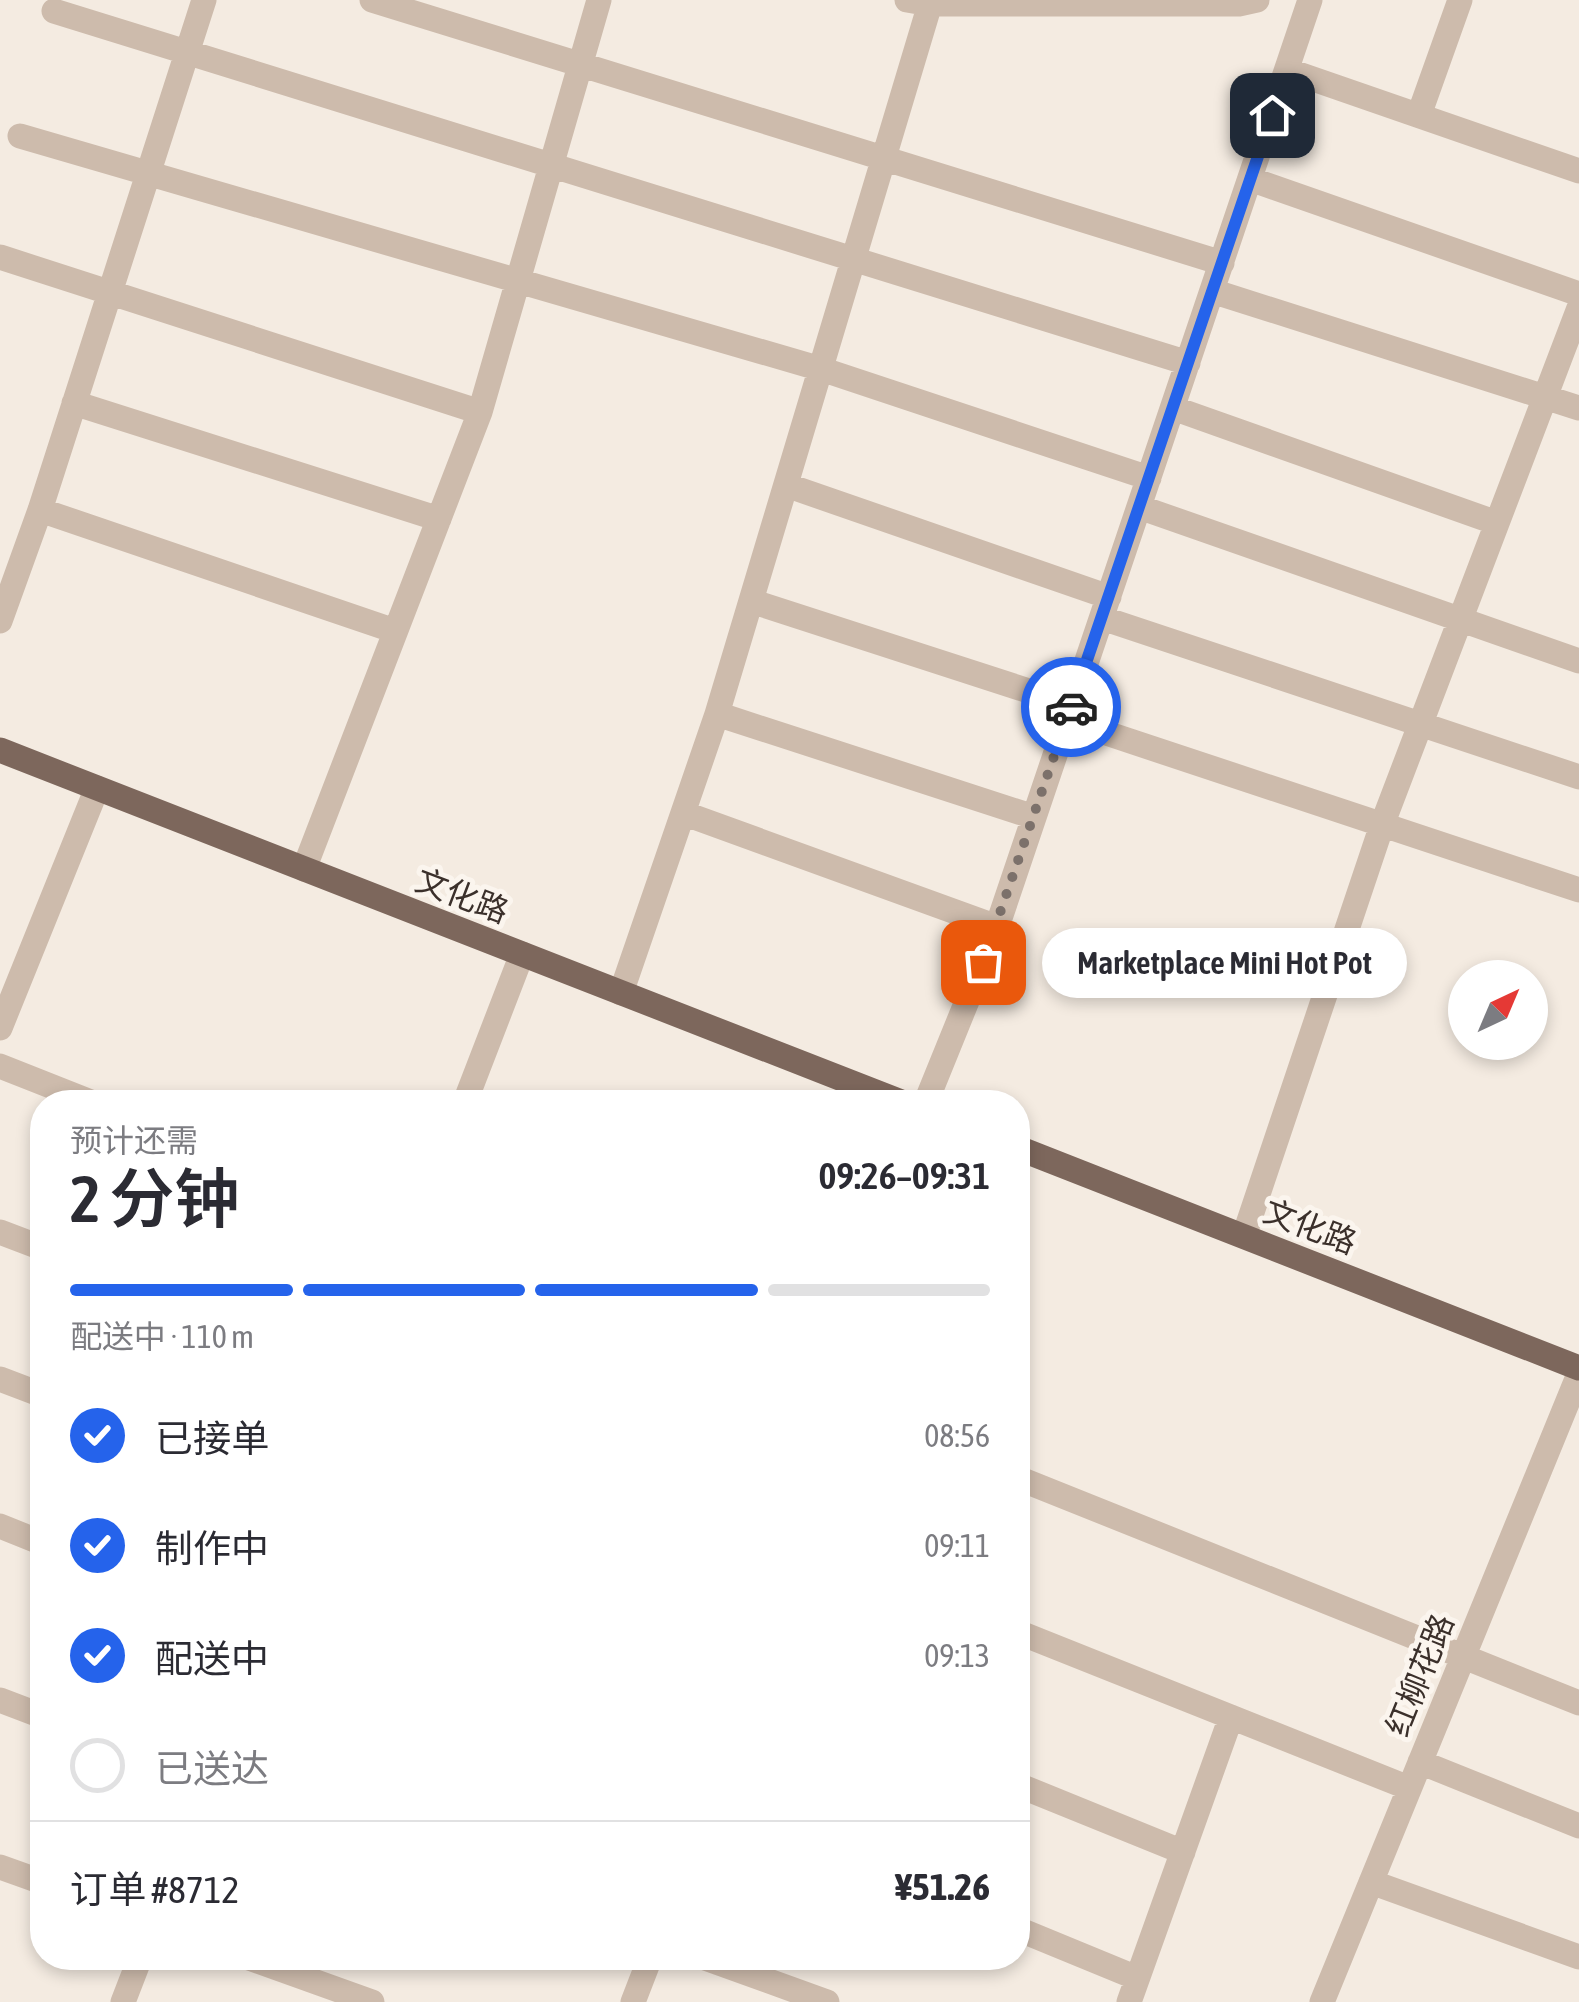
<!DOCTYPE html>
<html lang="zh">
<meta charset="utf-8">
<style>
body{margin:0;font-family:"Asap Condensed","Noto Sans SC",sans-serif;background:#f7f7f7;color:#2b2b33;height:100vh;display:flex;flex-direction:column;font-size:38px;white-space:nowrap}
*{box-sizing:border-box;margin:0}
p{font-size:32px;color:#7c7c81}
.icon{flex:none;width:55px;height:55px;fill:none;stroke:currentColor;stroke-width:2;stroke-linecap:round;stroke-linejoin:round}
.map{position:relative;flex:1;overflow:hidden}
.panel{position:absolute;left:30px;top:1090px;width:1000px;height:880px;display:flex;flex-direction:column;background:#fff;border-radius:40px;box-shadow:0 5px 15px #0003}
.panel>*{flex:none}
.needle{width:65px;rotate:44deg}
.controls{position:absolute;left:1448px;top:960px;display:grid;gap:20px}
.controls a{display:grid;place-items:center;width:100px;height:100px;border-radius:50%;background:#fff;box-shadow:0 5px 15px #0003;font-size:50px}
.pin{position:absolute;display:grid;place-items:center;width:85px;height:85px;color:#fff;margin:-42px;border-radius:20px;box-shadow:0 5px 15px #0006}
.courier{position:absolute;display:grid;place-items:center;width:100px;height:100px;margin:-50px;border:8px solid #2563eb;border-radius:50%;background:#fff;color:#222;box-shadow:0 2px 12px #0007}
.bubble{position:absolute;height:70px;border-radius:35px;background:#fff;box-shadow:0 5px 15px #0003;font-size:32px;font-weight:600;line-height:70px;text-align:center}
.headline em{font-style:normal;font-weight:600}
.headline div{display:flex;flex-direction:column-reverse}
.headline{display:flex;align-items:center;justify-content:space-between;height:170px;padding:0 40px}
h1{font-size:65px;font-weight:600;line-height:75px}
.bar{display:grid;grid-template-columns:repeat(4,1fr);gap:15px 10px;align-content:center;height:120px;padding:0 40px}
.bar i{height:12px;border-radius:8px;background:#e1e1e2}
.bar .current{background:#2563eb}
.bar p{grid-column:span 4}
.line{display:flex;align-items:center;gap:25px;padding:0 40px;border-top:2px solid #e1e1e2}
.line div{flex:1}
ol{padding:0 40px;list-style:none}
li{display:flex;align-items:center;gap:30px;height:110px}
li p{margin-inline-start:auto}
li .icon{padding:10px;border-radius:50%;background:#2563eb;color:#fff;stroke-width:4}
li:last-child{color:#7c7c81}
li i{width:55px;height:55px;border:5px solid #e1e1e2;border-radius:50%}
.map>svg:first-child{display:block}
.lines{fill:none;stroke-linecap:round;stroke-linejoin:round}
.minor{stroke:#cdbbac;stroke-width:25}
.major{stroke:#7d675c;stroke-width:25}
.done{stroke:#7c716b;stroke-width:10;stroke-dasharray:0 18}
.route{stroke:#2563eb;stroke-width:12}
.labels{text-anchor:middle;stroke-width:10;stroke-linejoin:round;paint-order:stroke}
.street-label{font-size:32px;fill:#3b302b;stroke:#fbf5ee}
</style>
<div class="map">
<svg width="1579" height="2002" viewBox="0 0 1579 2002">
<rect width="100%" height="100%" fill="#f4ebe1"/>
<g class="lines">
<path class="minor" d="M372,0L1222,263
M907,0L930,4H1239L1257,0
M54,11L1188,363
M1287,70L1579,171
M1419,115L1460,0
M20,136L821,369L1149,478
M1250,179L1579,294
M0,257L480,412
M1212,291L1579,408
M74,403L439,519
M1173,408L1497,523
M786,485L1109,597
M1139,507L1579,661
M40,510L395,631
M751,601L1072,705
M1102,618L1579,777
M0,621L40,510L204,0
M717,714L1034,817
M1067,720L1579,890
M683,813L997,927
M304,869L480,412L599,0
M621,993L717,714L930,4
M0,1028L97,788
M0,1066L91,1102
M465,1102L522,954
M926,1102L997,927L1310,0
M0,1232L42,1248
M1244,1236L1382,825L1579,308
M0,1379L42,1395
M1018,1478L1579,1703
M0,1526L42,1543
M1018,1632L1409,1788
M0,1700L42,1716
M1420,1762L1579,1826
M1018,1785L1183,1852
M0,1867L42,1882
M1371,1882L1579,1957
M1018,1929L1137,1978
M249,1958L372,2002
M705,1958L827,2002
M123,2002L140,1958
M633,2002L650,1958
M1129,2002L1231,1717
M1322,2002L1579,1374"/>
<path class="major" d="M0,750L901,1102
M1018,1148L1579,1368"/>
</g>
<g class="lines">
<path class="done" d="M983,962L1071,707"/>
<path class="route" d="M1071,707L1272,115"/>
</g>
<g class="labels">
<g class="street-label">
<text transform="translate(462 896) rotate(21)" y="11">文化路</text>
<text transform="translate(1310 1227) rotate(21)" y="11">文化路</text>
<text transform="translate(1420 1675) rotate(-68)" y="11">红柳花路</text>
</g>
</g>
</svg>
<div class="controls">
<a><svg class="needle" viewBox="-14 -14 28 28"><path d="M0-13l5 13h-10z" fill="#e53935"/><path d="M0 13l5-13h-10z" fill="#7c7c81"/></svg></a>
</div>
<div class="pin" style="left:983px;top:962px;background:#ea580c"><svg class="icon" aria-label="bag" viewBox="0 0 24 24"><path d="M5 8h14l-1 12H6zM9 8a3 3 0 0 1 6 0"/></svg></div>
<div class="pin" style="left:1272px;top:115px;background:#1f2937"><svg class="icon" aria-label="home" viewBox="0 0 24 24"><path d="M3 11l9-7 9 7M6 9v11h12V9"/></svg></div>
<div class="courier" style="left:1071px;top:707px"><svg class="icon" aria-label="car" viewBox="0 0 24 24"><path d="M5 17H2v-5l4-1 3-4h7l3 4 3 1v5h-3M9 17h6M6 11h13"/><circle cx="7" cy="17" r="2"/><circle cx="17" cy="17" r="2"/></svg></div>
<div class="bubble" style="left:1042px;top:928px;width:365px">Marketplace Mini Hot Pot</div>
<section class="panel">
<div class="headline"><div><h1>2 分钟</h1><p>预计还需</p></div><em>09:26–09:31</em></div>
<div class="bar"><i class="current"></i><i class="current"></i><i class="current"></i><i></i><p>配送中 · 110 m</p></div>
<ol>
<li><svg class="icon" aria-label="check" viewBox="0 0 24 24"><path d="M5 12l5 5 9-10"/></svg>已接单<p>08:56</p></li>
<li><svg class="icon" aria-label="check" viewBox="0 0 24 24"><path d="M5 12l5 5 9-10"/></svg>制作中<p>09:11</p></li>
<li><svg class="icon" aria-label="check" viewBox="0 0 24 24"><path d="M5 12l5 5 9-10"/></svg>配送中<p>09:13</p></li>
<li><i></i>已送达</li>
</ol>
<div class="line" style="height:130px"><div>订单 #8712</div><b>¥51.26</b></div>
</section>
</div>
